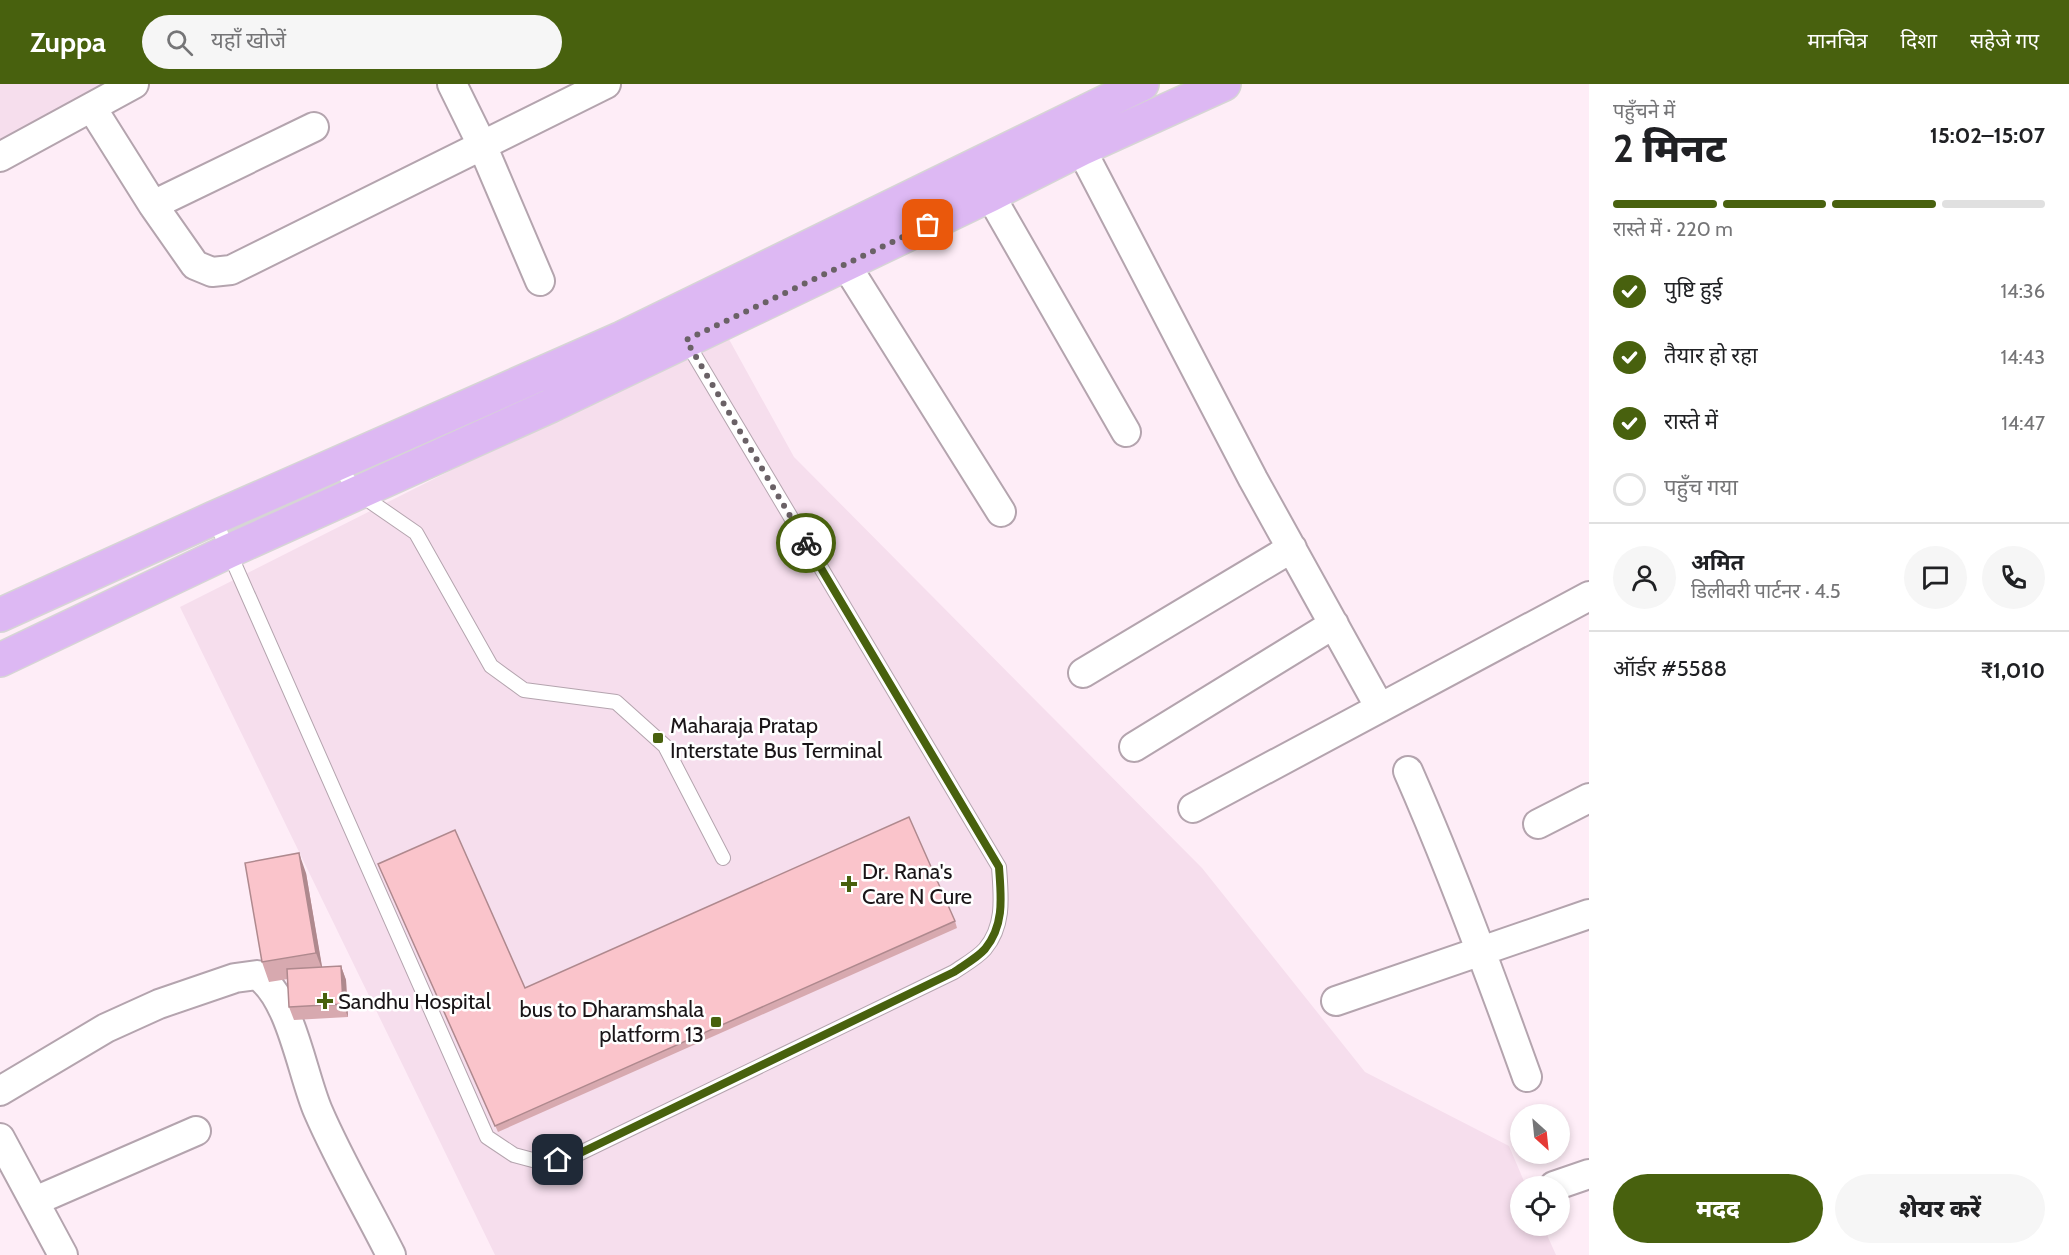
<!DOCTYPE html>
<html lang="hi">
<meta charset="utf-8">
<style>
body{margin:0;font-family:Cabin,"Noto Sans Devanagari",sans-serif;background:#f6f6f6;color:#202124;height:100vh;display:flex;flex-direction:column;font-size:22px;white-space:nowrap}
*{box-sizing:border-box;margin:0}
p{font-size:20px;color:#757577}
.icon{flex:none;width:33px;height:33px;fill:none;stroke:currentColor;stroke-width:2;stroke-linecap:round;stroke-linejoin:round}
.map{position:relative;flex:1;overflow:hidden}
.details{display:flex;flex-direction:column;background:#fff;width:480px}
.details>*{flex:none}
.needle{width:39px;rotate:153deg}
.buttons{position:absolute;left:1510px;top:1020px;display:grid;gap:12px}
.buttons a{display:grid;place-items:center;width:60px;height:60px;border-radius:50%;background:#fff;box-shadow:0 3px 9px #0003;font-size:30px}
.pin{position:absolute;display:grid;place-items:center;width:51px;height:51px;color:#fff;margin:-26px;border-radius:12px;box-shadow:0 3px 9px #0006}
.courier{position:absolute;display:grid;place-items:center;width:60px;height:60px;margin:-30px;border:4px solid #48610e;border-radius:50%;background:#fff;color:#222;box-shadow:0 2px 8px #0007}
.headline em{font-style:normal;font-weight:800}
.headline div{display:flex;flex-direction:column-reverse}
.headline{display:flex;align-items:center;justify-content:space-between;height:102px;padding:0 24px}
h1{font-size:39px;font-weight:800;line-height:45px}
.bar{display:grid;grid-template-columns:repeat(4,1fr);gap:9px 6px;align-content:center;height:72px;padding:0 24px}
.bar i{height:8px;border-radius:4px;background:#e0e0e0}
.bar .current{background:#48610e}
.bar p{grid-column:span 4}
.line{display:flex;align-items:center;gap:15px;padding:0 24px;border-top:2px solid #e0e0e0}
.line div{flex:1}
.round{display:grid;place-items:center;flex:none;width:63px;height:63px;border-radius:32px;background:#f6f6f6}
ol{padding:0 24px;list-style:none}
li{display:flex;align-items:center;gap:18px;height:66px}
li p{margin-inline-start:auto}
li .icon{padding:6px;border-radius:50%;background:#48610e;color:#fff;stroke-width:4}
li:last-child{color:#757577}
li i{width:33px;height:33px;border:3px solid #e0e0e0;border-radius:50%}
.cta{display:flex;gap:12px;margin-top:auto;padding:12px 24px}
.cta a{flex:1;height:69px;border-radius:36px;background:#48610e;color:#fff;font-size:24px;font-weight:800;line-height:69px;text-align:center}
.cta a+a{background:#f6f6f6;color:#202124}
header{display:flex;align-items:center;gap:36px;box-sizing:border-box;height:84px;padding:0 30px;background:#48610e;color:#fff}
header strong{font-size:28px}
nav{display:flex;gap:33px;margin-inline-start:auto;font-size:21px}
.search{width:420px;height:54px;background:#f6f6f6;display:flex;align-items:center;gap:15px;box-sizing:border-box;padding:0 21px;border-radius:33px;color:#757577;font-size:22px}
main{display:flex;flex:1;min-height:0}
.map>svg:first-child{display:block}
.built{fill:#f6deed}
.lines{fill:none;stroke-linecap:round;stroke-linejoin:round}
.service-casing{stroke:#b4a4ae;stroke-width:16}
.minor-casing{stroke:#b4a4ae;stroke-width:32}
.primary-casing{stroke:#d6d5d5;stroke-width:36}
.service{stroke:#fff;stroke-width:14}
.minor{stroke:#fff;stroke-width:28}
.primary{stroke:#ddb8f3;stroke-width:33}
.wall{fill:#d7a9af}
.shaded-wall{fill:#af898e}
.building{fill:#fac4cb;stroke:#af898e;stroke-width:1.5}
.done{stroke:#6a6166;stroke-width:6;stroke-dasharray:0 10.8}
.route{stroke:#48610e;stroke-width:8}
.poi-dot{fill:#48610e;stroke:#fff;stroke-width:2}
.labels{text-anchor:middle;stroke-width:5;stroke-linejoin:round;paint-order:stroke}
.poi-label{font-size:22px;fill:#1a1518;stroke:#fff;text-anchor:start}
</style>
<header>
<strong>Zuppa</strong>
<div class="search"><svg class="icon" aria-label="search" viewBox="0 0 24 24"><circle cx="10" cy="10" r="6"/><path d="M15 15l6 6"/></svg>यहाँ खोजें</div>
<nav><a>मानचित्र</a><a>दिशा</a><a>सहेजे गए</a></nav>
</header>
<main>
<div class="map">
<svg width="1589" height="1171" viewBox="0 0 1589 1171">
<rect width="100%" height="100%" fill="#feedf7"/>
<path class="built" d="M0,0H123L0,71Z
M725,248L794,373L1202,784L1365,988L1509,1062L1526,1102H1521V1142H1543L1556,1171H495L180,523Z"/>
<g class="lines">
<g class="service-casing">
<path id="service" d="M337,380L358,409L416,449L491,582L524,606L616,618L665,662L723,774
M214,434L487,1053L514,1071L544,1079L572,1073L954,888C964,881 977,874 985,865C1005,841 1001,812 999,783L686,257"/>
</g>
<g class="minor-casing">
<path id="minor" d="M452,0L482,61L540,197
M92,24L153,121L195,181L212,188L231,186L606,0
M1081,65L1253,395L1380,624
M0,73L134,0
M990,111L1126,348
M153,121L314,43
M846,181L1001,428
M1083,589L1292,464
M1134,663L1334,540
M1408,687C1452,787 1490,890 1527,993
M1193,724L1589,512
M1538,740L1589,714
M1336,917L1589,830
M0,1007L106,944L159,920L235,894L257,891C291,913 302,990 318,1027C339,1076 367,1123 391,1171
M0,1054L63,1171
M1554,1102L1589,1090
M35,1117L196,1047"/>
</g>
<g class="primary-casing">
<path id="primary" d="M0,531L214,434L622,254L1142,0
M0,576L229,467L550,322L990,111L1081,65L1224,0"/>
</g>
<use href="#service" class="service"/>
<use href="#minor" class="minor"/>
<use href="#primary" class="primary"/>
</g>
<path class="wall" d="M378,780L525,904L955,837L957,844L498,1048Z
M306,789L322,884L341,882L346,896L348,933L294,936L289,923L288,895L269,898L262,878Z"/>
<path class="shaded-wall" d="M299,769L306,789L323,888L316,869Z
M341,882L346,896L348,933L343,920Z"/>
<path class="building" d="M909,733L955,837L495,1042L378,780L455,746L525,904Z
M299,769L316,869L262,878L245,779Z
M341,882L343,920L289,923L287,885Z"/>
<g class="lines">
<path class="done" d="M806,459L686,256L928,141"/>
<path class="route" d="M558,1076L572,1073L954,888C964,881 977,874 985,865C1005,841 1001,812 999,783L806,459"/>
</g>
<g class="poi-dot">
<rect x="652" y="648" width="12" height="12" rx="3"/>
<path d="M846 791h6v6h6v6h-6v6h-6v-6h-6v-6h6z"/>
<path d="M322 908h6v6h6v6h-6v6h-6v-6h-6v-6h6z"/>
<rect x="710" y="932" width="12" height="12" rx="3"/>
</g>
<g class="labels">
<g class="poi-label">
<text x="670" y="649">Maharaja Pratap<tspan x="670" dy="25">Interstate Bus Terminal</tspan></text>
<text x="862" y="795">Dr. Rana's<tspan x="862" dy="25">Care N Cure</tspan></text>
<text x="338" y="925">Sandhu Hospital</text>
<text x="704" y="933" text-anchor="end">bus to Dharamshala<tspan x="704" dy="25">platform 13</tspan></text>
</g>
</g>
</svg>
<div class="buttons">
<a><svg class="needle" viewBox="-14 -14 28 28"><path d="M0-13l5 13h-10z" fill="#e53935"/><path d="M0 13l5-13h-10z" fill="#757577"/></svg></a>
<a><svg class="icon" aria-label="locate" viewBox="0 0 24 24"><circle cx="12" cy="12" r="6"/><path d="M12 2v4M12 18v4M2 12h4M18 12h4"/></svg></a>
</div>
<div class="pin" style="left:928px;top:141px;background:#ea580c"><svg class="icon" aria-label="bag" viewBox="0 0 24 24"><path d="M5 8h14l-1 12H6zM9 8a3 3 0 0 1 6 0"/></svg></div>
<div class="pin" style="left:558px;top:1076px;background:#1f2937"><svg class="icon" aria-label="home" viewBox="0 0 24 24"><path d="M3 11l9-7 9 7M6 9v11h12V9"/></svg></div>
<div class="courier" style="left:806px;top:459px"><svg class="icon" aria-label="bike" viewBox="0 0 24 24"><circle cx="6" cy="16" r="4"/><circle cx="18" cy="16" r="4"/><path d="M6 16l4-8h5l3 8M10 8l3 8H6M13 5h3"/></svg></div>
</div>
<section class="details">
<div class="headline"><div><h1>2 मिनट</h1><p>पहुँचने में</p></div><em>15:02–15:07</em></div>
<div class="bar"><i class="current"></i><i class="current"></i><i class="current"></i><i></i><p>रास्ते में · 220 m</p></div>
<ol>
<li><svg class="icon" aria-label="check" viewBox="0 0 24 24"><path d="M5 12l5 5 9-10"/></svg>पुष्टि हुई<p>14:36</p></li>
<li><svg class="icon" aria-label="check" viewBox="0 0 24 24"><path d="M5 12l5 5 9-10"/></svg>तैयार हो रहा<p>14:43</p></li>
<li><svg class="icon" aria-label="check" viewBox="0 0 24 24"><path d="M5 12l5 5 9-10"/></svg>रास्ते में<p>14:47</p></li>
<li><i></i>पहुँच गया</li>
</ol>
<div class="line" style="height:108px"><a class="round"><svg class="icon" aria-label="person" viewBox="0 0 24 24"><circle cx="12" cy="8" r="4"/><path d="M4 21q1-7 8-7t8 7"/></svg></a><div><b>अमित</b><p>डिलीवरी पार्टनर · 4.5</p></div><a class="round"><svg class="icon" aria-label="chat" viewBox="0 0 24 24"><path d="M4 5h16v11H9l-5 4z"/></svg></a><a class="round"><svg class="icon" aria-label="phone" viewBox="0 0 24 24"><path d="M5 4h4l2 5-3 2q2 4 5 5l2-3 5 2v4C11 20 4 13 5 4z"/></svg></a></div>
<div class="line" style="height:78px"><div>ऑर्डर #5588</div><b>₹1,010</b></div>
<div class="cta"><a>मदद</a><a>शेयर करें</a></div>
</section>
</main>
